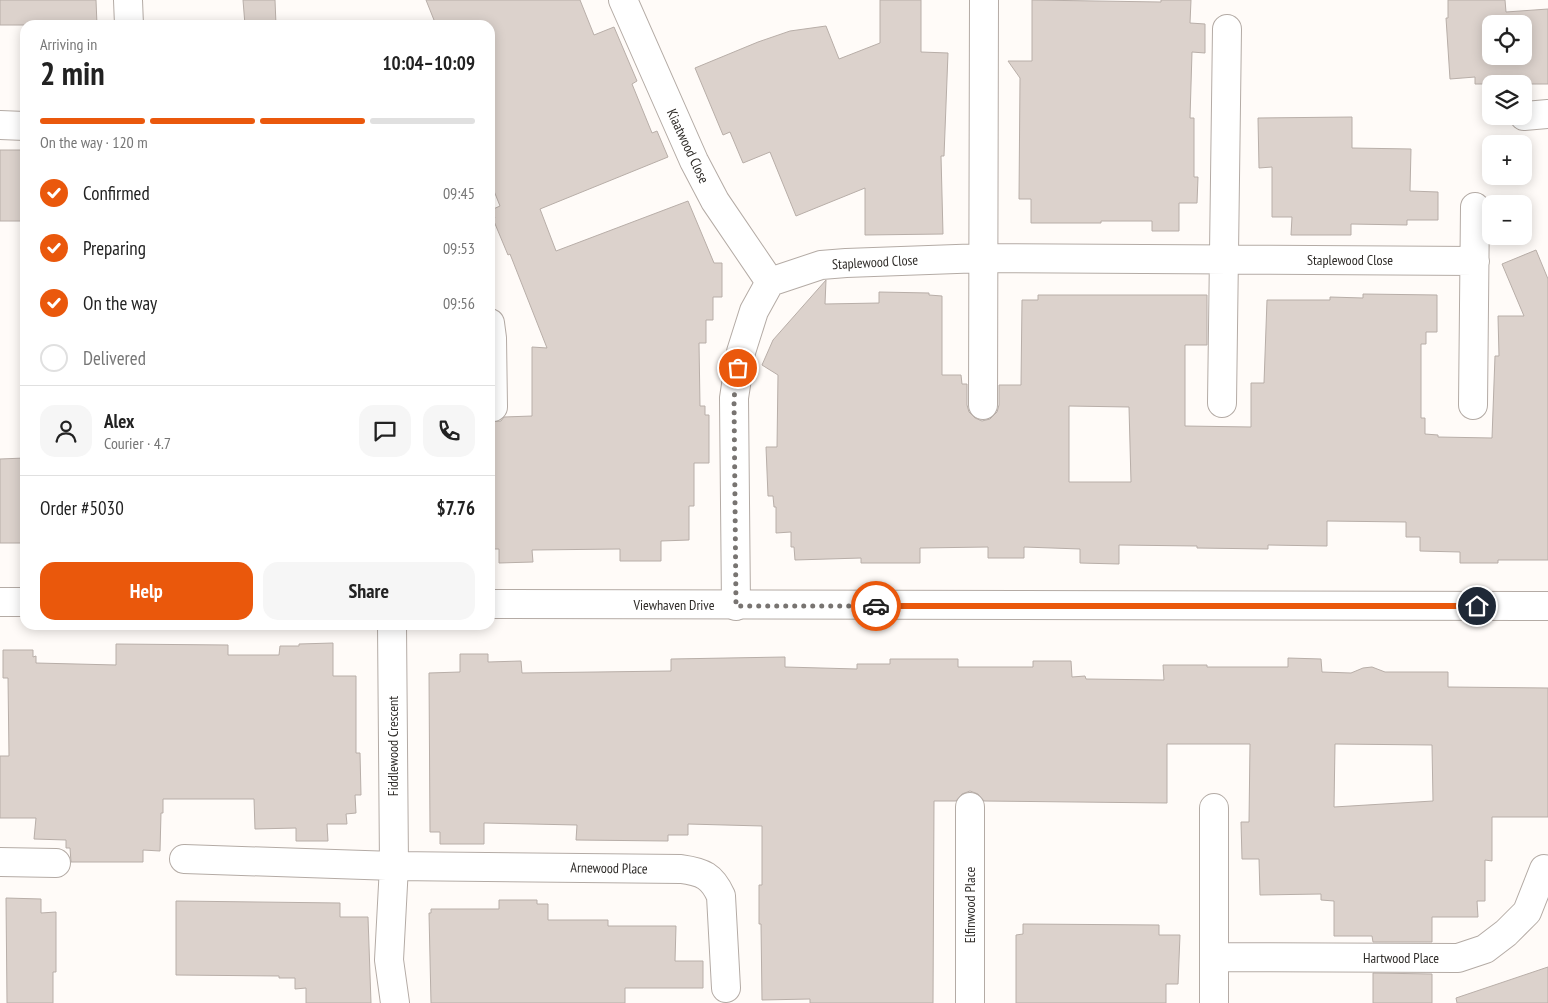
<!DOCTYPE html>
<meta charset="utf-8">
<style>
body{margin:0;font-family:"PT Sans Narrow",sans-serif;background:#f6f6f6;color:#222;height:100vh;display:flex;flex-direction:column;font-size:19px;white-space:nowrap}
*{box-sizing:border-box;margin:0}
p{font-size:16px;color:#767676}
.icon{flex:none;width:28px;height:28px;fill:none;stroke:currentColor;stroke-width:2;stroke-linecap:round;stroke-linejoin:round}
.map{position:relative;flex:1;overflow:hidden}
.side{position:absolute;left:20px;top:20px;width:475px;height:610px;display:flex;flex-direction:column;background:#fff;border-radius:15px;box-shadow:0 2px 12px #0003}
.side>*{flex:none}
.fabs{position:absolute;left:1482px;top:15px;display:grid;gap:10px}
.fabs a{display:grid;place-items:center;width:50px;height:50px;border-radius:10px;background:#fff;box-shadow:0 2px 12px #0003;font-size:25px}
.pin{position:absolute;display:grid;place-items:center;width:42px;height:42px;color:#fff;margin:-21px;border:2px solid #fff;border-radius:50%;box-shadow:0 1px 5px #0007}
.courier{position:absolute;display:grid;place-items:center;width:50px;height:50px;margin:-25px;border:4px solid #ea580c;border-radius:50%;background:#fff;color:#222;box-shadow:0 1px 6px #0007}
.summary em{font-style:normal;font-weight:600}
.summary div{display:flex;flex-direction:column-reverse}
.summary{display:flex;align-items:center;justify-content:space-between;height:85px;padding:0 20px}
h1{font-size:32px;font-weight:600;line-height:38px}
.bar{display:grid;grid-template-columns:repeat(4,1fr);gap:8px 5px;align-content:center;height:60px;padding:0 20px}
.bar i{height:6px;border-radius:4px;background:#e0e0e0}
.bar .current{background:#ea580c}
.bar p{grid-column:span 4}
.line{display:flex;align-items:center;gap:12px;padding:0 20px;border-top:1px solid #e0e0e0}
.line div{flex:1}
.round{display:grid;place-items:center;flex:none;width:52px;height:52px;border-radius:15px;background:#f6f6f6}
ol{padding:0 20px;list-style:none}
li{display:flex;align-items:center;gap:15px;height:55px}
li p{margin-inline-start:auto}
li .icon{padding:5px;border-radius:50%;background:#ea580c;color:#fff;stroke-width:4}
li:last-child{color:#767676}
li i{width:28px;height:28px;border:2px solid #e0e0e0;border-radius:50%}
.button{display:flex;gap:10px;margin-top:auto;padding:10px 20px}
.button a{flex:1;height:58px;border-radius:15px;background:#ea580c;color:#fff;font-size:20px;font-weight:600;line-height:58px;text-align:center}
.button a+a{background:#f6f6f6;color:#222}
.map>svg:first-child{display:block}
.building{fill:#dcd2cc;stroke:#b8aea8;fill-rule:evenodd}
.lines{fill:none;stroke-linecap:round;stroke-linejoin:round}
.street-casing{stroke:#b4aba5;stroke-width:30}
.secondary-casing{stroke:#b4aba5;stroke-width:30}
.street{stroke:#fff;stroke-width:28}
.secondary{stroke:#fff;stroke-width:28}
.done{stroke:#787471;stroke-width:5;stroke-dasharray:0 9}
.route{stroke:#ea580c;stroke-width:6}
.labels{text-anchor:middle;stroke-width:4;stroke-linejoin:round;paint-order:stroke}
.street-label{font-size:14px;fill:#2f2c29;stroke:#fff}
</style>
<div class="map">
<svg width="1548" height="1003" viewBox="0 0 1548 1003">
<rect width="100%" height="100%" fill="#fffbf8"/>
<path class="building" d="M0,0H96L97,25H0Z
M243,0H275L276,25H245Z
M426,0H580L594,35L614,27L637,81L632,84L652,133L657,131L668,157L540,209L556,251L688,201L714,263H722V297H713V320H706V343H699L700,406H705V415H709V463H694V506H689V540L661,541V561H620V549L532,550L533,562L499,563V549H490V422L501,421L504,417L532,416V347L547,348L510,254L508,255L493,219L495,218L491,210L500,206L490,181V25H436Z
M880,0H921V52L948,53L944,156H941L943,234L865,235V188L796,216L770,152L743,163L730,132L723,135L695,68L758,42L790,31L826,26L839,59L880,43Z
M1032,0L1161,2V0H1191L1190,23L1205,24V53L1192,52L1190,118H1194V177H1198L1197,203H1179V231H1152V221H1101V223H1031V199H1019L1020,78L1008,61H1032Z
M1448,0H1505L1506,12L1548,9V84H1475V77L1450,79L1446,18H1448ZM1491,24H1524V56H1491Z
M1352,117V148L1411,149L1410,191L1438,192V220H1407V225L1351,224V235H1291L1292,217H1272V167L1259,168L1258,118Z
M0,150H25V221H0Z
M1536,250L1548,279V560H1498V563H1460V552L1420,551V537H1406V522L1327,521V546L1268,545V549L1197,548V546L1119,545V564L1080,563V549L1024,547V558H988V547L920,548V563H861V558L795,560L794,547H791V532L776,533V507H774L773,496H768L766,447H777L778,375L762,365L773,340L826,280L825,304L879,303V292L929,293V295L942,296V375H961L962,384H967V405L969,412L975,418L982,421L990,419L997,412L999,405V385H1021L1022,300H1038V295H1207V345H1185V426L1251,427V383H1264L1267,300H1330V297L1363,298V294L1437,295V332H1426V344H1421V418H1425V434L1438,435V437L1492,438L1495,356H1499L1498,316H1524L1502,264ZM1069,406L1129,407L1131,482H1069Z
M25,458V543H0V459Z
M333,643V676H356V753H360L361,795H355L356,813L346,814L347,824H327L328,841H296V828L255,829L254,799H163V813H161L160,851L143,850V862H71L70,848H66V840L34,839L36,818H0V756H9L8,678H3V650H33V657L36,656V663L116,665V644L228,645V655H279L280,646H299V644Z
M460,654H488V662L521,661L522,673L671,671V659L785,657V667L857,669V664H890V659H958V667H1033V661H1071L1072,677L1085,676L1086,679L1164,680L1163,665H1207V667H1288V658L1321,659L1322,672L1351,673L1363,668L1372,667L1385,672H1448V687L1548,688V817H1492V861L1485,860V901H1477L1478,917H1432V942H1373L1372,936H1334V901L1321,900V894L1260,895L1259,859H1242L1241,822H1249L1250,744H1167V803L984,801L978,794L970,791L962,794L956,801H934L933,1003H810V999L762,1000L761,924H759V885H762V826L688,824V835H668V841L576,840L577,825L484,823V844H440V832H430L429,673L460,672ZM1335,744L1432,745L1433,801L1334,807Z
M6,898L41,899V913L56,912V972H53V1003H7Z
M499,900H537V904H548V920H608V926H676L675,961H703V988H625V1003H431L429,913H431V909H499Z
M176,901L340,903V917H368L371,1003H306V988L295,989V978H279V976L176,975Z
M1023,924L1159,925V935H1180L1178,984H1166V1003H1016V935L1023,934Z
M1548,967V1003H1457L1456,998Z
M1373,973L1432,974V1003H1373Z"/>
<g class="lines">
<g class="street-casing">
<path id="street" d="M128,0L129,25
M623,0L694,161L715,201L770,282
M1524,116L1548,114
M0,125L25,126
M490,323L492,338L493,407
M1222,403L1227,29
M983,405L984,0
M1473,405L1475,207
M736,606L734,398L741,352L754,311L770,282L821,265L846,263L984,258L1475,261
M392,625L394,866L389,960L395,1003
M970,807V1003
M1214,808V1003
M184,859L394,866L681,869C703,872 712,876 721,896L726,988
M0,862L56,863
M1214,957L1458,958L1485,949L1506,933L1527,912L1544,869"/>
</g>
<g class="secondary-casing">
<path id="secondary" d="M0,602H25
M490,604L1548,606"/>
</g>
<use href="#street" class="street"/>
<use href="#secondary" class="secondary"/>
</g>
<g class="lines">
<path class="done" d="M738,368L734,398L736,606H876"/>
<path class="route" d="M876,606H1477"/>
</g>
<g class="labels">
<g class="street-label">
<text transform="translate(688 146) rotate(65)" y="5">Kiaatwood Close</text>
<text x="1350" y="265">Staplewood Close</text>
<text transform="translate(875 262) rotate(-3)" y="5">Staplewood Close</text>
<text x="674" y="610">Viewhaven Drive</text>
<text transform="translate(393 746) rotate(-90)" y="5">Fiddlewood Crescent</text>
<text transform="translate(609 868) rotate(1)" y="5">Arnewood Place</text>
<text transform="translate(970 905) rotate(-90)" y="5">Elfinwood Place</text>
<text x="1401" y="963">Hartwood Place</text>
</g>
</g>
</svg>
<div class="fabs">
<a><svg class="icon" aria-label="locate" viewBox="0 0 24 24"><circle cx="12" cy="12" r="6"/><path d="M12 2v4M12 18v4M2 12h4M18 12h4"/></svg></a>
<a><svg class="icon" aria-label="layers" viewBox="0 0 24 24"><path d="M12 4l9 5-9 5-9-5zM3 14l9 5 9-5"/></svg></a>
<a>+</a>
<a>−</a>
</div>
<div class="pin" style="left:738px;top:368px;background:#ea580c"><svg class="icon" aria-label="bag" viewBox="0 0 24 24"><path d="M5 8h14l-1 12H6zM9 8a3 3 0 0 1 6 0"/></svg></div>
<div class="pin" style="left:1477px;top:606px;background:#1f2937"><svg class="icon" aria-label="home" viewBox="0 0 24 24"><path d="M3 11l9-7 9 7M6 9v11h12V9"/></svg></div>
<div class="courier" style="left:876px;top:606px"><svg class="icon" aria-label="car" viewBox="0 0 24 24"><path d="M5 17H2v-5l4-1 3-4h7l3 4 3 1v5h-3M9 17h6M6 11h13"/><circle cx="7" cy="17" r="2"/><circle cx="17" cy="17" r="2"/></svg></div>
<section class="side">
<div class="summary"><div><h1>2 min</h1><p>Arriving in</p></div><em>10:04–10:09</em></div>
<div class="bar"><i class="current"></i><i class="current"></i><i class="current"></i><i></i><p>On the way · 120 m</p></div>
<ol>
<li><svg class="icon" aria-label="check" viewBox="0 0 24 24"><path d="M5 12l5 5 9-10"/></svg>Confirmed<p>09:45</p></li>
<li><svg class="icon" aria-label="check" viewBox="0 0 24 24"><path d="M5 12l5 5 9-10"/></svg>Preparing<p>09:53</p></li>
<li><svg class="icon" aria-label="check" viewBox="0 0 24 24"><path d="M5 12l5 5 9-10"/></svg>On the way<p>09:56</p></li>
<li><i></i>Delivered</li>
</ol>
<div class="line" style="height:90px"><a class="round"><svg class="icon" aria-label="person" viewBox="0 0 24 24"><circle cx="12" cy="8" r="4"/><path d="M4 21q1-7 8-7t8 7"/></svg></a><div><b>Alex</b><p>Courier · 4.7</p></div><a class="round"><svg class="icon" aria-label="chat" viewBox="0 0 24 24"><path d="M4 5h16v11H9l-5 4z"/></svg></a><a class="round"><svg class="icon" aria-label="phone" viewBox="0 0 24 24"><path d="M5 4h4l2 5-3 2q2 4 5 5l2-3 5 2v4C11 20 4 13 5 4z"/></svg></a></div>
<div class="line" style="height:65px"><div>Order #5030</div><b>$7.76</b></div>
<div class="button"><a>Help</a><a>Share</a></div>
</section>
</div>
